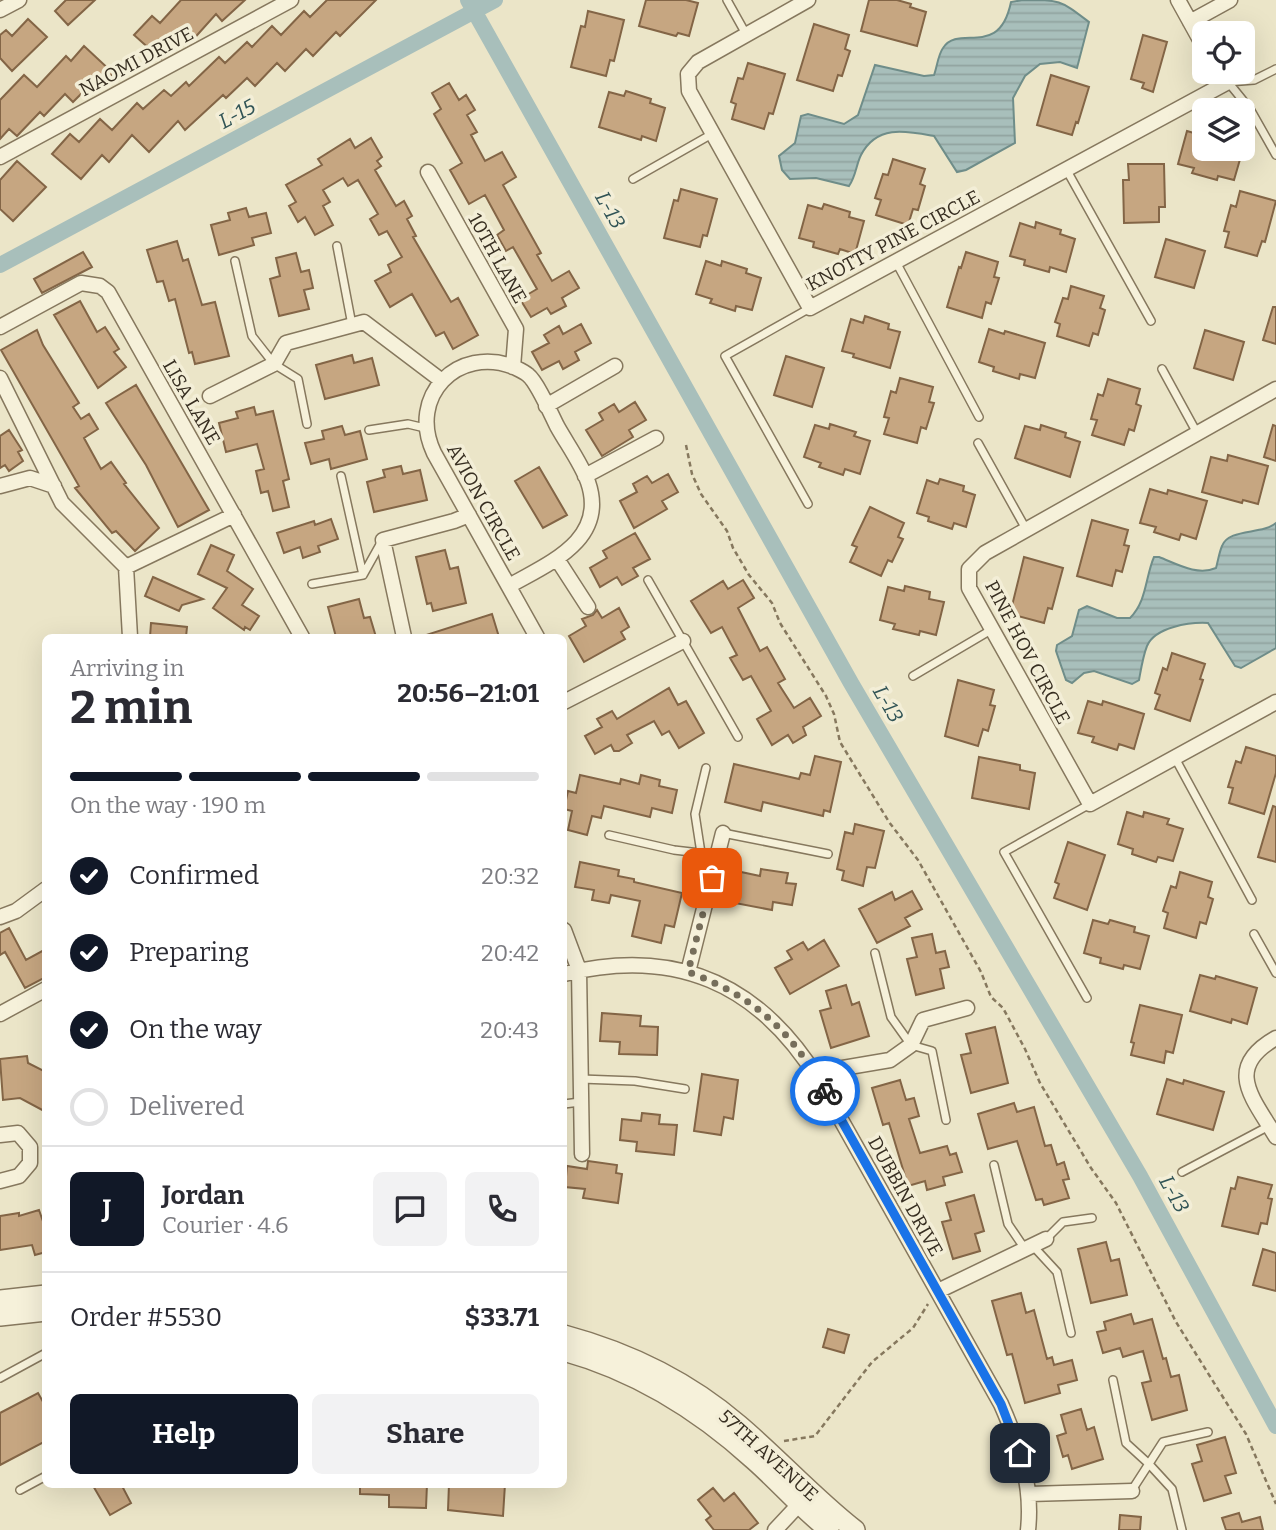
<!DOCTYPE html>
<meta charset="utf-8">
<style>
body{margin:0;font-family:Bitter,serif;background:#f2f2f3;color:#2b2b33;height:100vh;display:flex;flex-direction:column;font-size:26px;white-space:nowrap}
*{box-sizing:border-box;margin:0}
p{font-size:23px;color:#7c7c81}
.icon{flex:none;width:38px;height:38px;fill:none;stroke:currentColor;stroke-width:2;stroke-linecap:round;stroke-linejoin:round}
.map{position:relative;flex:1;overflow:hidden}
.side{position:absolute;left:42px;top:634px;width:525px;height:854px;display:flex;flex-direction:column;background:#fff;border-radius:10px;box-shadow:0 7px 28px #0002}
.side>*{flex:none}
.fabs{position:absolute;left:1192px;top:21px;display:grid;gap:14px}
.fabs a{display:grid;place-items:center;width:63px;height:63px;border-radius:10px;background:#fff;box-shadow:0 7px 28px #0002;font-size:35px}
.pin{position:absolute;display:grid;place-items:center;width:60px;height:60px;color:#fff;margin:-30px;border-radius:14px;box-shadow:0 4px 10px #0006}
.courier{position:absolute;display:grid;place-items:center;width:70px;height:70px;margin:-35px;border:5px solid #1a73e8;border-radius:50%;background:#fff;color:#222;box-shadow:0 2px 9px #0007}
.summary em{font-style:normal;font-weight:700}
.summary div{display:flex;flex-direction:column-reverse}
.summary{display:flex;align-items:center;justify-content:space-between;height:119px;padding:0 28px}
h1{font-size:46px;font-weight:700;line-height:52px}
.bar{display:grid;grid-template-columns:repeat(4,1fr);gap:10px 7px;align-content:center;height:84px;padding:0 28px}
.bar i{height:9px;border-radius:5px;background:#e1e1e2}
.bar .selected{background:#111827}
.bar p{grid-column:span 4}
.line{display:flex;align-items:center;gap:18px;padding:0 28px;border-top:2px solid #e1e1e2}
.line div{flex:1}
.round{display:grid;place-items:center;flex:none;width:74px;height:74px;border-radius:10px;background:#f2f2f3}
ol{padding:0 28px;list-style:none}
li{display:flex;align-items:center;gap:21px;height:77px}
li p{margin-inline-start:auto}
li .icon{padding:7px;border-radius:50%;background:#111827;color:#fff;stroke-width:4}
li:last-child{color:#7c7c81}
li i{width:38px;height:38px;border:4px solid #e1e1e2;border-radius:50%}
.action{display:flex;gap:14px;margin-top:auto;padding:14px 28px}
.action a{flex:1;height:80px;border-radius:10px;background:#111827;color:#fff;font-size:28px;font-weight:700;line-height:80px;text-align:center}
.action a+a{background:#f2f2f3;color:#2b2b33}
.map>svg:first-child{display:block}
.water{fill:url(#water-rules);stroke:#6f8d89;stroke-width:2}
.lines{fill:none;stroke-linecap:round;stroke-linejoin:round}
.canal{stroke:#a8bfbb;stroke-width:16}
.building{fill:#c6a681;stroke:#836546;stroke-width:2}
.service-casing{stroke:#86785e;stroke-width:10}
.minor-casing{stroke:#86785e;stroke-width:17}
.tertiary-casing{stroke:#86785e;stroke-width:22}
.path{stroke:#86785e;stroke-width:2.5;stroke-dasharray:5 3.5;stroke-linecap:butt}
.service{stroke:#f6f1da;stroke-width:7}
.minor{stroke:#f6f1da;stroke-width:14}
.tertiary{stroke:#f6f1da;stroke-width:19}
.done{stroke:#766e5b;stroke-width:7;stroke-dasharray:0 12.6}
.route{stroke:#1a73e8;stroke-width:9}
.labels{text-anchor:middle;stroke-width:7;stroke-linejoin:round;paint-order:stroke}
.street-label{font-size:19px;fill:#372e21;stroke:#f3eed7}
.water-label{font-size:21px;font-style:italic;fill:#315456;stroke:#f3eed7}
</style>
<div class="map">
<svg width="1276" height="1530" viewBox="0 0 1276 1530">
<defs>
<pattern id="water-rules" width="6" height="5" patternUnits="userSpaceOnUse" patternTransform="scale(1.75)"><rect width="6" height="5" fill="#a8bfbb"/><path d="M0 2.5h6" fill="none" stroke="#91a4a0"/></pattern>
</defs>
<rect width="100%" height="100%" fill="#ebe5c8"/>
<path class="water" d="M1023,0C1061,0 1060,0 1089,22L1077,68L1060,62L1040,64L1025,76L1013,98L1015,143L966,170L957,172L934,136C907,131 877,124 861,155C856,165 856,176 849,186L816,178L790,179L782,170L779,156L795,143L801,116L808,114L844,124L858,115L875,65L924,76L934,75C937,67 938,55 943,48C959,23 999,60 1011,2Z
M1276,523V648L1241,668L1235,666L1208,623C1190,622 1155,627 1147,646C1143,656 1141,669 1139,680L1132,684L1094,671L1084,673L1072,683L1066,680L1056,651L1057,645L1072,636L1079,610L1087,606L1117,618H1130C1147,601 1145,578 1154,557H1159C1177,564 1197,576 1216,568C1218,561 1219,553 1222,546C1229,528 1262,535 1276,523Z"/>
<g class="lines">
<path class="canal" d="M468,0L851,683L1140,1176L1276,1426
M0,265L495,0"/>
</g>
<path class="building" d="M66,0H95L68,25L55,11Z
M181,0H245L222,21L216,14L190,43L182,36L161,59L134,35L152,16L160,23Z
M327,0H376L340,36L336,32L313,56L306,49L285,71L277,63L255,86L247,78L226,98L223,95L185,130L178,121L149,152L132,135L109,162L102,155L81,179L52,154L70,134L79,142L100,119L112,130L137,103L143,109L164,90L171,96L186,82L189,86L219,57L225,63L247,42L252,47L272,26L281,35L304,11L310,17Z
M646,0H686L698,3L689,36L678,33L676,36L639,26Z
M869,0H897L911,4L910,7L926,12L917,46L861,31Z
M588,11L624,20L614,61L610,60L606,76L571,67L581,26L585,27Z
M28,19L47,37L12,71L0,58V35L6,30L12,36Z
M814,24L849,35L845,49L850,51L842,76L838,75L833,91L797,80Z
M1143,35L1167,42L1153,92L1142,88L1144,83L1131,79Z
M84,46L113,73L102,85L96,79L73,102L65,94L44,116L40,112L17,136L9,129L0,139V100L24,75L37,87L66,56L71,61Z
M748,63L785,74L773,114L769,113L764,129L732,119L736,104L731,102L738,78L743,79Z
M1051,75L1089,87L1078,123L1076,122L1072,135L1037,125Z
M449,83L459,100L466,95L475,110L467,115L477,132L471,135L485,161L502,152L516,177L503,185L541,253L537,255L552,281L569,271L579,288L562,298L566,306L551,314L547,308L531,317L520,299L537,289L513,247L506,251L497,235L504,230L485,195L469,204L450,170L462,163L434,114L441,109L432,93Z
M626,91L651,99L650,103L665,108L656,141L642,136L641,140L599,127L609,92L624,96Z
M1187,131L1204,136V149H1243L1234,180L1218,176L1217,180L1192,173L1194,168L1178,164Z
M371,138L382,157L377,161L381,166L375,170L396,206L404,201L412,216L407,219L416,236L413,237L451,302L458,298L478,335L453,349L444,332L436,336L412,294L390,307L375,281L391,272L388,265L402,257L387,231L379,235L370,219L378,214L358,180L348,186L343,178L323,190L330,202L323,206L333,225L315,235L305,217L298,222L289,206L296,202L286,185L322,165L318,159L350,139L355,148Z
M893,159L925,169L920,184L925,186L918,210L913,209L908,225L876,215L881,200L875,198L883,174L888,175Z
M17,161L46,187L13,221L0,209V180Z
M1128,164H1164L1165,207H1159V222L1124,223L1123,180H1129Z
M681,189L717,199L707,236L703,235L700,247L664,238L674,200L678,201Z
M1240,191L1276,201L1265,242L1262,241L1257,256L1225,247L1229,232L1224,231L1231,205L1236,207Z
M824,204L850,212L849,217L864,221L855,254L840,249L838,254L813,247L814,242L799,238L808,205L822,209Z
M246,208L249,217L266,213L271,233L252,238L254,245L219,255L211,225L230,220L228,213Z
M1036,222L1061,230L1060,234L1075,239L1066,272L1050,267L1049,272L1024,265L1025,260L1010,256L1020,223L1035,228Z
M1166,239L1205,251L1194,288L1155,277Z
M177,241L183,261L188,259L202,305L215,302L229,356L195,364L192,352L189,353L175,299L169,301L163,281L157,282L147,250Z
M83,252L92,267L42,293L34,279Z
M966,252L998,262L994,277L999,278L991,304L986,302L982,318L947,307L959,267L961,268Z
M296,253L301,272L309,270L313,288L304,290L309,309L279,316L270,279L280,276L276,258Z
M706,261L721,266L722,261L747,269L746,273L761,278L752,310L736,306L735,311L710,303L712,299L696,294Z
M1071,286L1104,296L1100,308L1105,310L1098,335L1093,333L1089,346L1057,336L1060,324L1055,322L1063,298L1068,299Z
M80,301L97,332L105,327L119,349L114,352L126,367L98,388L54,315Z
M1273,307H1276V344L1263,340Z
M865,316L889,324L888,329L900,332L890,368L853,357L854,354L842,351L851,319L863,323Z
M581,324L591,343L575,352L579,360L563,369L559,361L542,370L532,352L549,343L544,335L559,326L563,334Z
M989,329L1004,334L1005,331L1045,343L1035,378L1020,374L1019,379L993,371L994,367L979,362Z
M37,330L43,345L79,403L73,407L81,419L89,414L98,429L84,438L101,469L111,462L126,483L124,484L159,528L135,551L116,531L112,533L75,488L79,486L1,350Z
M1205,330L1244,342L1233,380L1194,368Z
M352,355L354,363L372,358L379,385L325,399L316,365Z
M786,356L824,368L812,407L774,395Z
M900,378L933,387L929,402L934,403L926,429L921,427L917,443L884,434L889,418L884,417L891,391L896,393Z
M1108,379L1140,389L1136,404L1141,406L1134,431L1129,429L1124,445L1092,435L1097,420L1091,419L1098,394L1103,396Z
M136,385L209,510L178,527L146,465L106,403Z
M635,402L646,420L629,430L633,437L602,456L586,430L603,420L599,413L614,404L619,412Z
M254,407L256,415L273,411L289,479L283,481L289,507L273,511L268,491L261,493L256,471L264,469L257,444L226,452L219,423L238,418L236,412Z
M830,424L856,432L854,436L870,441L860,474L845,469L843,475L819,467L821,463L804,457L815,425L829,429Z
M1041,425L1066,433L1065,437L1080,442L1070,477L1015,458L1025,426L1040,430Z
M1273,425L1276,426V461L1264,457Z
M342,426L345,435L360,431L367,459L331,469L329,459L311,464L305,443L324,439L322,431Z
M9,430L22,450L18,452L23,461L9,471L5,465L0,468V436Z
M1228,455L1268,466L1258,504L1243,500L1242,503L1202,492L1211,457L1227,461Z
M401,466L403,474L420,470L427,500L374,512L367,482L385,477L383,470Z
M539,467L567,515L543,528L515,481Z
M668,474L678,492L662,501L667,509L634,528L620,501L637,492L633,484L647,476L652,483Z
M940,479L964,486L963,491L975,495L966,527L954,523L952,529L928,521L929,517L917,513L927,480L938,484Z
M1150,489L1167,494L1168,490L1207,501L1196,539L1181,534L1179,540L1154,532L1156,527L1140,523Z
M870,507L904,523L898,537L903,539L892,562L888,560L881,576L850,562L857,547L852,545Z
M331,519L338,539L318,546L320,552L303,558L300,547L284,553L277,533L314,521L315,525Z
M1092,520L1128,530L1124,545L1129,546L1122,572L1116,570L1112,586L1077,576Z
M635,533L650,559L633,568L638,576L622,585L617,577L600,587L590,568L607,558L603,551Z
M211,545L234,555L227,571L253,589L242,605L259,616L250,630L245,627L244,630L213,608L227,588L198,574Z
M445,550L450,569L458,567L466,603L433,611L431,603L427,604L416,557Z
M1024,557L1063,568L1052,609L1048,608L1044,623L1010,614Z
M153,577L203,599L182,605L179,611L145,596Z
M743,580L754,598L738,608L760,651L767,647L785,679L778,683L794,708L810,698L821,716L803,727L806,735L793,743L788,735L772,745L757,719L771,711L751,676L743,680L730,658L737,655L722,627L711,633L691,601L723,581L728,589Z
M905,586L930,592L929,599L944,602L936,635L920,631L919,635L893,629L895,624L880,620L888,587L904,591Z
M359,599L364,618L370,617L376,637H336L328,607Z
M619,608L629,627L621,632L625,639L584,662L569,636L586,626L582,619L593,615L597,610L602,618Z
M492,614L499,637H427L426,635Z
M151,623L187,627L186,637H150Z
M1172,653L1205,664L1200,679L1203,680L1190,721L1155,709L1160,695L1155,693L1163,668L1167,670Z
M958,680L994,690L990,705L995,706L988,731L983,729L978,746L945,736Z
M669,688L678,705L686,701L704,733L679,748L669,731L662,735L654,721L627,735L632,743L619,751H614L611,745L595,754L585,736L602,727L597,719L612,711L617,719Z
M1088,701L1102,705L1103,701L1144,714L1134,749L1119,744L1117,750L1092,742L1094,737L1078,733Z
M1246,747L1276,756V773L1264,814L1229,803L1233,788L1228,787L1236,761L1241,763Z
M815,756L841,762L830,812L824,810L823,816L763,802L761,811L725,802L734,764L799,779L801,773L810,775Z
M979,757L1020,765V770L1035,773L1029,809L972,798Z
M580,775L620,784L621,779L639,784L641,775L660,780L659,786L677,790L672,813L652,808L650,817L604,806L601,818L592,816L587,835L568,830L572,811L564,809L568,791L576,793Z
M1273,806L1276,807V862L1258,857Z
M1127,812L1143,817L1144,812L1169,819L1167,824L1183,829L1173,861L1158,857L1156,862L1132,854L1133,849L1118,844Z
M855,824L884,831L875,868L867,867L863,886L842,880L844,871L837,869L845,832L853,834Z
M1068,842L1105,855L1087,910L1054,898L1059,884L1055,882Z
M580,862L619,870L618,876L634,879V882L682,893L674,927L665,925L661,943L632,936L640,901L611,895L609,903L592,900L594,890L575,887Z
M761,869L788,873L786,883L796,884L792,905L773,902L772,910L735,903L741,872L760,876Z
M1180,872L1212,882L1208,897L1213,899L1206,924L1200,922L1196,938L1164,928L1168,913L1163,911L1171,886L1176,888Z
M912,891L922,909L905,918L910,926L877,943L859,909L892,892L895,900Z
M1093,920L1108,924L1110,920L1135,927L1134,932L1149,936L1140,969L1124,965L1123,969L1100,963L1101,958L1084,953Z
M9,928L26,960L46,949V977L25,988L5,952L0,955V933Z
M932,934L936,953L945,951L949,967L940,969L944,988L916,995L907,959L917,957L912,938Z
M824,940L839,966L790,994L775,968L792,959L787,951L803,942L808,950Z
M1200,975L1215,979L1216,976L1257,988L1247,1024L1232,1019L1231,1023L1190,1011Z
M846,985L852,1005L859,1002L869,1036L831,1048L820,1011L831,1008L826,991Z
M1140,1005L1182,1015L1173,1053L1166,1051L1164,1063L1131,1055L1134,1043L1131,1042Z
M602,1013L641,1016L640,1026L658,1027L657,1055L619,1054L620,1042L600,1041Z
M995,1027L1008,1083L971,1093L961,1055L971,1053L966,1034Z
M27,1056L28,1063L46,1072V1112L20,1098L3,1100L0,1059Z
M702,1074L738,1080L733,1119L724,1117L721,1135L694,1131Z
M1167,1079L1183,1084L1184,1080L1224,1092L1213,1130L1157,1114Z
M900,1080L906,1100L914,1098L919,1116L909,1119L920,1153L947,1146L950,1155L956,1153L962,1172L943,1177L945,1185L927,1190L925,1181L908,1186L889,1123L883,1125L872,1088Z
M1014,1103L1017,1112L1034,1107L1045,1146L1051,1145L1057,1165L1064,1162L1069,1179L1063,1180L1069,1198L1044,1205L1042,1199L1036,1200L1017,1141L988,1149L978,1114Z
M642,1113L660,1115L659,1124L677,1125L674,1155L636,1151L637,1142L620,1140L622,1119L641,1121Z
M588,1161L617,1165L616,1173L622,1174L618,1203L583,1198L585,1189L565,1187L567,1166L587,1169Z
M1238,1177L1272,1185L1268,1198L1272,1199L1267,1224L1261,1223L1258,1234L1222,1226L1231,1188L1235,1189Z
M974,1195L984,1231L975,1234L980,1251L953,1259L942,1222L951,1220L946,1203Z
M39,1210L46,1230V1252L35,1255L32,1245L0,1250V1216L19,1213V1216Z
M1106,1242L1111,1261L1119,1259L1127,1295L1091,1303L1078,1249Z
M1263,1249L1276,1253V1291L1253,1285Z
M1021,1293L1026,1313L1034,1310L1047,1359L1052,1357L1054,1365L1072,1360L1077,1380L1058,1385L1060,1393L1025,1403L1012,1354L1007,1355L992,1301Z
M1131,1314L1134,1324L1152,1319L1163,1359L1166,1358L1171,1377L1179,1375L1187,1410L1152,1420L1142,1383L1151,1381L1143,1351L1123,1357L1120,1348L1103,1353L1097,1332L1106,1330L1104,1322Z
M828,1329L849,1335L844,1353L823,1347Z
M38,1393L46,1407V1441L0,1465V1413Z
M1081,1409L1087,1430L1094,1427L1103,1459L1072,1469L1068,1455L1063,1457L1057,1436L1066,1433L1061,1415Z
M1225,1437L1236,1473L1225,1476L1231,1493L1204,1501L1192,1464L1202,1461L1197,1445Z
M92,1484H121L131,1503L110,1515Z
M360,1484H427L426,1508L389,1507V1495L360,1494Z
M449,1484H505L503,1516L448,1510Z
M713,1488L724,1501L734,1493L758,1523L749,1530H714L706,1520L711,1516L698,1500Z
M1239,1513L1242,1522L1260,1517L1263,1530H1226L1222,1518Z
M1120,1515L1141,1517L1140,1530H1119Z"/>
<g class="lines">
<g class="service-casing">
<path id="service" d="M727,0L746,34
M1228,82L1250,109L1276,155
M1228,82L1254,80L1276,69
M1066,169L1151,321
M633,179L712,134
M337,246L352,325
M235,261L252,336L274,364L298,379L307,424
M896,262L979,417
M1162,369L1197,433
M369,430L408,424L425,428
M978,443L1026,529
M341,476L363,575
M808,504L725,356L810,308
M648,580L738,737
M312,584L363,575L382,541
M913,676L991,630
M1175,758L1252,900
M723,833L828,854
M609,835L674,850L717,855
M701,853L695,814L706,768
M1254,934L1276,973
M875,953L891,1017L911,1045L932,1051L946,1120
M1087,998L1004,852L1090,804
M581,1079L635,1081L685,1089
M564,1104L580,1102
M994,1165L1008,1224L1025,1249
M1182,1172L1269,1126
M1046,1239L1063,1222L1092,1218
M1033,1246L1057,1272L1071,1333
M0,1378L46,1353
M1113,1380L1126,1443L1149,1464L1172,1489L1182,1530
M20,1490L46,1476
M1132,1490L1163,1442L1208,1432"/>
</g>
<g class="minor-casing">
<path id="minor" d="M808,0L698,62L688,74L689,91L810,308L1228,82L1219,72
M1178,0L1204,47
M0,10L19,0
M1190,22L1230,0
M0,157L291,0
M428,172L516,329L513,367
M0,327L81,283L100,286L108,292L302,637
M0,378L62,503L126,567L130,637
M1276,389L985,553L969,569V588L1090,804L1276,702
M210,396L274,364L286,343L364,322L442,381
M546,406L615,366
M585,476L656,438
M0,486L30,478L54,486
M557,559L588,607
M126,567L234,515
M509,586C549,563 608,540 588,482C581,463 567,444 557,426C551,414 537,382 528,375C525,372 518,369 514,367C458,345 407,396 434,453L537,637
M404,637L383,540L454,521L469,515
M564,702L683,641
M0,917L16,911L46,889
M564,930L579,970L582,1154
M688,972L723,833
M564,974C674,947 758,982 818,1079L1001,1404C1019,1445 1033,1484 1028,1530
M0,1014L46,989
M1276,1038C1223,1068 1253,1098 1276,1137
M818,1079L831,1070L890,1060L911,1045L923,1020L967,1008
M0,1135L18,1133L30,1147V1163L19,1176L0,1181
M938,1291L1046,1239
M1029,1494L1132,1491
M775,1530L805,1498"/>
</g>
<g class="tertiary-casing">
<path id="tertiary" d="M0,1300L46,1295
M0,1316L46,1311
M564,1335C627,1352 689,1382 739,1425C779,1459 814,1498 855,1530
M564,1351C636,1371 699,1410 754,1460C779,1482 802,1509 829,1530"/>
</g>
<path class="path" d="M686,445L692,474L701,494L727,531L733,548L749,575L772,603L780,623L826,696L834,714L840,742L889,822L918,860L981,972L991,997L1003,1008L1025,1049L1040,1083L1091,1168L1116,1203L1176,1322L1246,1434L1276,1504
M784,1441L815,1436L872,1362L913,1328L928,1304"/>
<use href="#service" class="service"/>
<use href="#minor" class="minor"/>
<use href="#tertiary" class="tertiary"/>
</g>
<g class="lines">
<path class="done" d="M712,878L688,972C754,996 791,1031 825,1091"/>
<path class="route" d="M825,1091L1001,1404L1020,1453"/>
</g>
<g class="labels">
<g class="street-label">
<text transform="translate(136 61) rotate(-28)" y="7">NAOMI DRIVE</text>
<text transform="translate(893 240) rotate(-28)" y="7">KNOTTY PINE CIRCLE</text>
<text transform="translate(498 258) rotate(61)" y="7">10TH LANE</text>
<text transform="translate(192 402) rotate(60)" y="7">LISA LANE</text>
<text transform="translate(484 502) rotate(61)" y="7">AVION CIRCLE</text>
<text transform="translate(1028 652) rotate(62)" y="7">PINE HOV CIRCLE</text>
<text transform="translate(906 1196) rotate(61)" y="7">DUBBIN DRIVE</text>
<text transform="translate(769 1455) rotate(42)" y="7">57TH AVENUE</text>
</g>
<g class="water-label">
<text transform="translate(237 114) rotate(-28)" y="7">L-15</text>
<text transform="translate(610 210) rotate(61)" y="7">L-13</text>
<text transform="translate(888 704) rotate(60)" y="7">L-13</text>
<text transform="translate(1174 1194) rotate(61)" y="7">L-13</text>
</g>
</g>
</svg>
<div class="fabs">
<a><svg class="icon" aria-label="locate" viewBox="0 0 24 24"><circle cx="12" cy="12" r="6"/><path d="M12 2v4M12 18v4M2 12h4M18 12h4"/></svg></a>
<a><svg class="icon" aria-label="layers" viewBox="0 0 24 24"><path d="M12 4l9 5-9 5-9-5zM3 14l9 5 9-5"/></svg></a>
</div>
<div class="pin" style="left:712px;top:878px;background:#ea580c"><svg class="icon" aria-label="bag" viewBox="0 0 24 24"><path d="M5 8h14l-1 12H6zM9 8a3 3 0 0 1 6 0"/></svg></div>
<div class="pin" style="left:1020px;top:1453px;background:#1f2937"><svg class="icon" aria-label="home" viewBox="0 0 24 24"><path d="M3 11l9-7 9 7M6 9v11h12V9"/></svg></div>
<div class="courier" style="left:825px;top:1091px"><svg class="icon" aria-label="bike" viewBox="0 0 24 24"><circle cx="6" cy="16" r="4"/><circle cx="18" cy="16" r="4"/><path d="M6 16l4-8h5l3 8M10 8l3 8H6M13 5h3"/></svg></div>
<section class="side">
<div class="summary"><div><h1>2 min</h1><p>Arriving in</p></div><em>20:56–21:01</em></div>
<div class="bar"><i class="selected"></i><i class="selected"></i><i class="selected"></i><i></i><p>On the way · 190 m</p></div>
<ol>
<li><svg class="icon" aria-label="check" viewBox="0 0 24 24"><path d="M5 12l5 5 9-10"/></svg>Confirmed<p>20:32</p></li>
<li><svg class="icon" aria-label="check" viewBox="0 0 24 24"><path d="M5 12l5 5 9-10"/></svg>Preparing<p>20:42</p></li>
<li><svg class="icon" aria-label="check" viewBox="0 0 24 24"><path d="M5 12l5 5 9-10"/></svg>On the way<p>20:43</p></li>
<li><i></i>Delivered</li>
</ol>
<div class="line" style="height:126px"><b class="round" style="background:#111827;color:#fff">J</b><div><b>Jordan</b><p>Courier · 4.6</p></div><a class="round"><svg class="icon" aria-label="chat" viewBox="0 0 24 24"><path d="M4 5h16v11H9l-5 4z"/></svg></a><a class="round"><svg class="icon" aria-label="phone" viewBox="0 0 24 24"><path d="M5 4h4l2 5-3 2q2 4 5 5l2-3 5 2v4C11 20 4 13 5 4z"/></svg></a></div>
<div class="line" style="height:91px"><div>Order #5530</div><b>$33.71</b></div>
<div class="action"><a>Help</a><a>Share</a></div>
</section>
</div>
